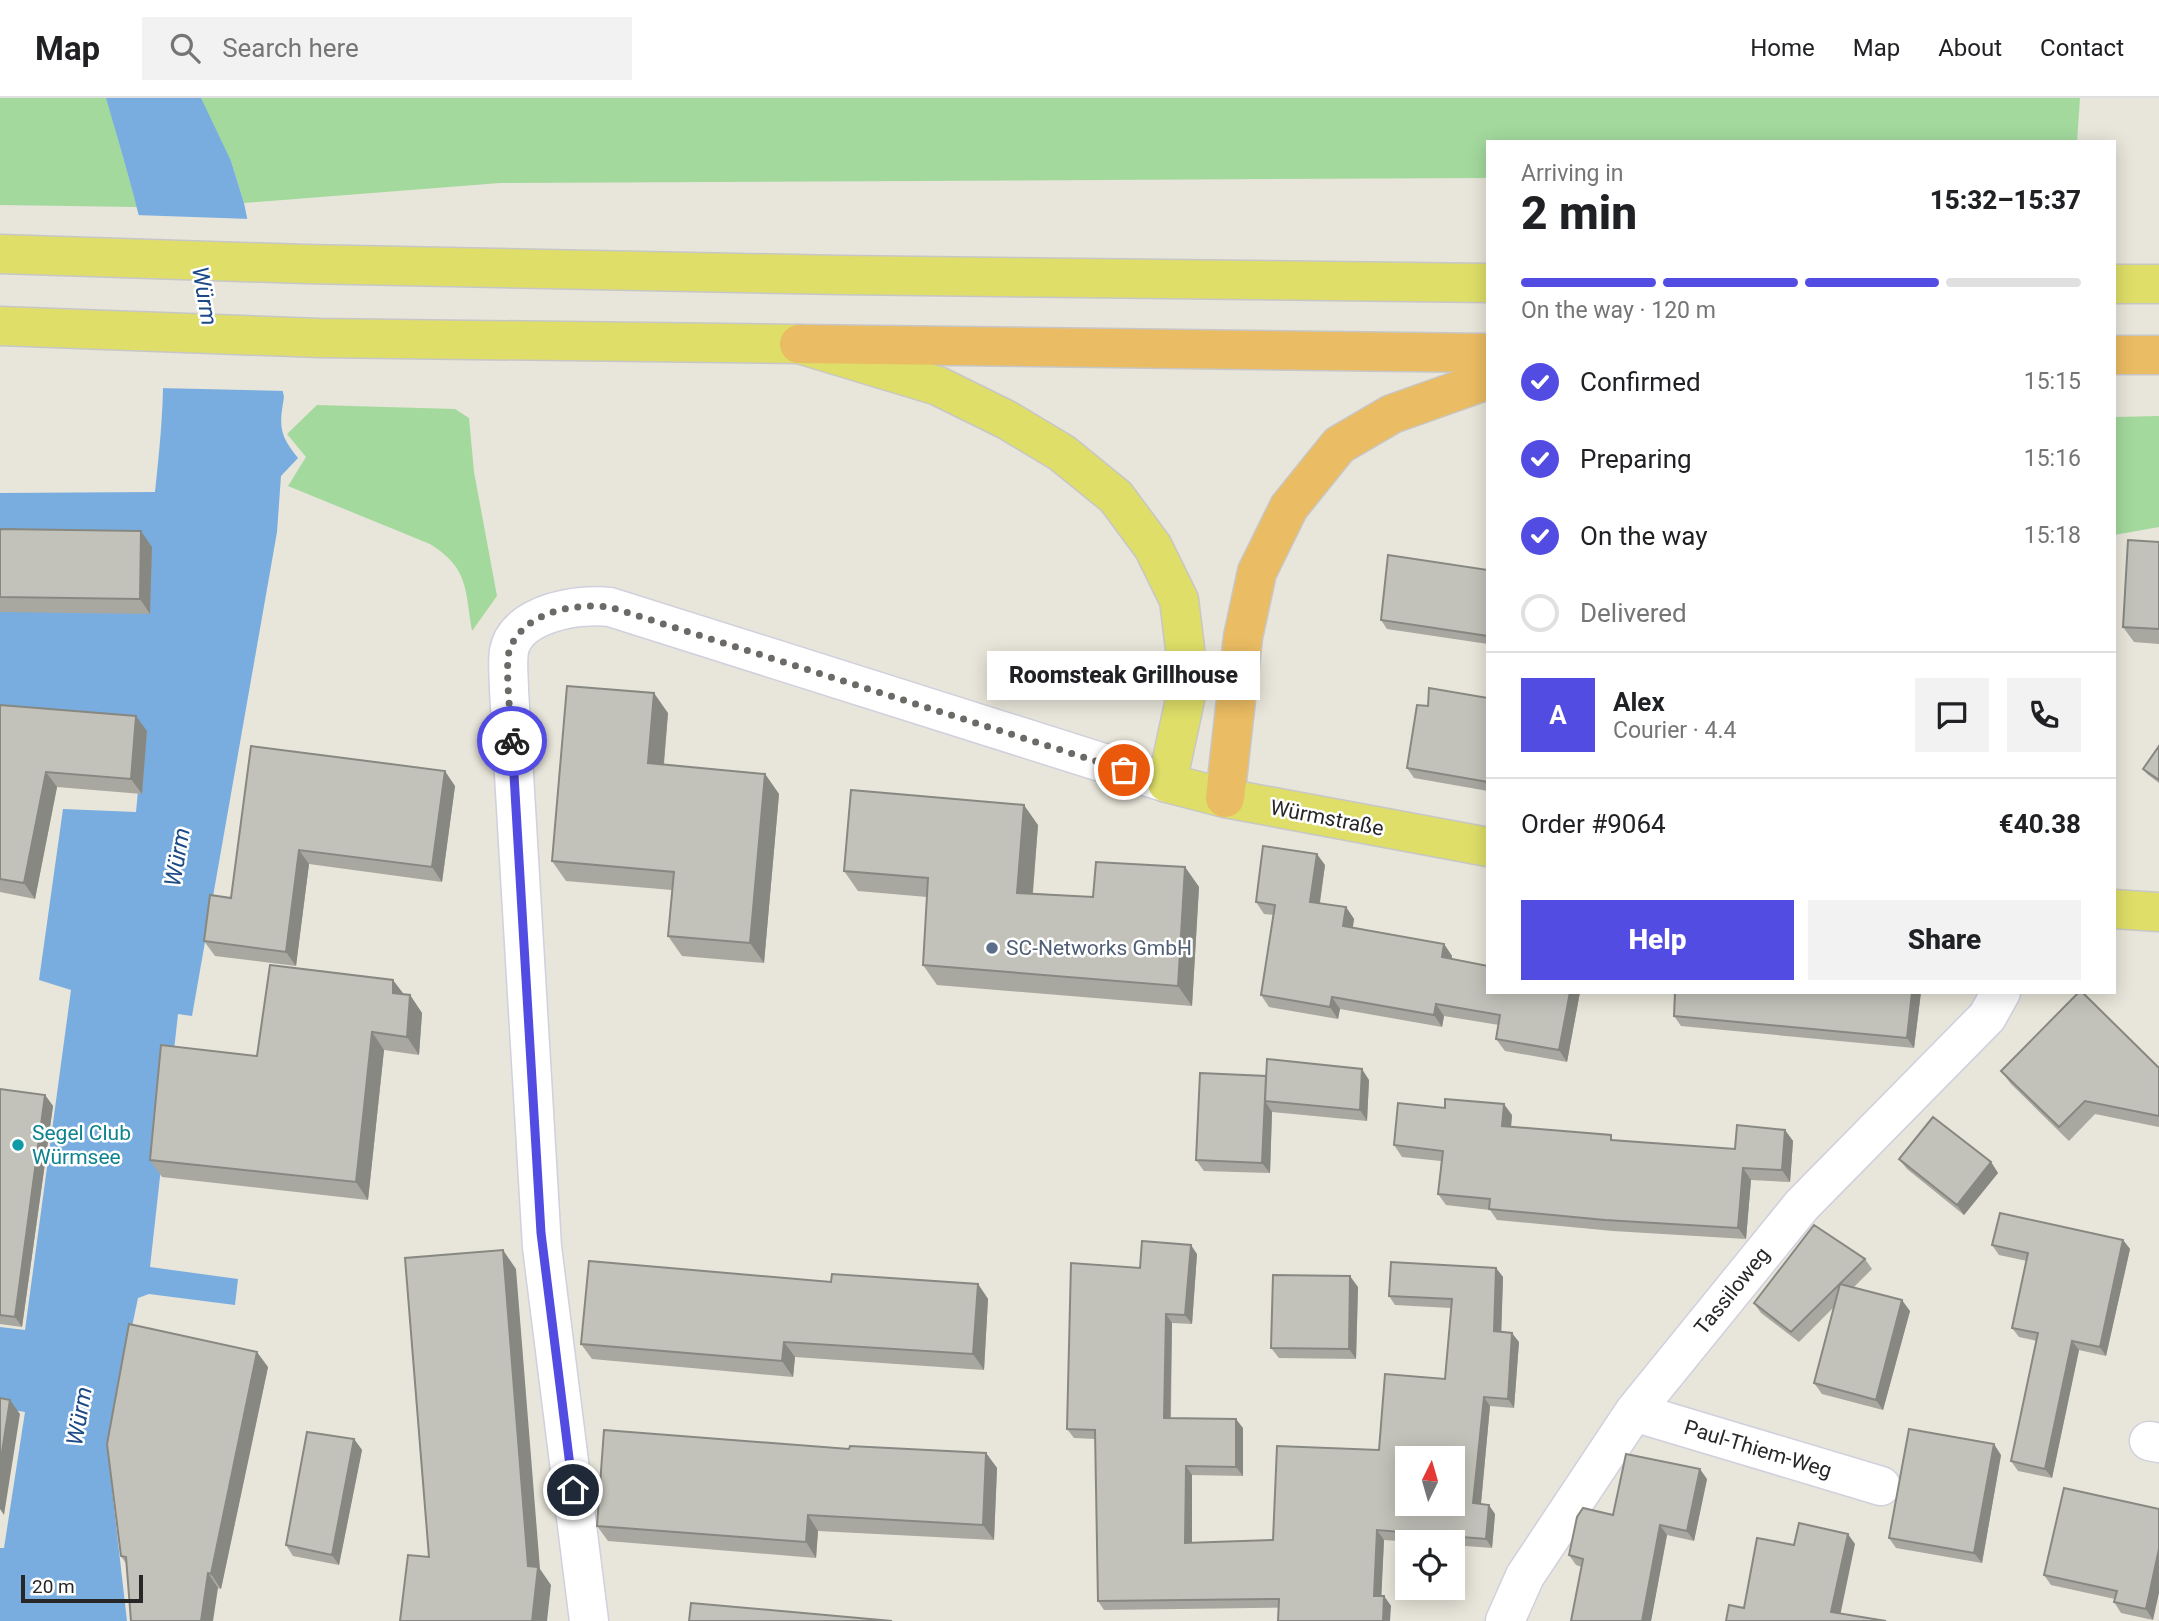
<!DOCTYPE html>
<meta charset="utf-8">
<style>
body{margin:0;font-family:Roboto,sans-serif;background:#f2f2f2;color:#202124;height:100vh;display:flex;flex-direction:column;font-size:26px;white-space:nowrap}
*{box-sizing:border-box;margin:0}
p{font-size:23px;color:#757577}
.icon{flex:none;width:38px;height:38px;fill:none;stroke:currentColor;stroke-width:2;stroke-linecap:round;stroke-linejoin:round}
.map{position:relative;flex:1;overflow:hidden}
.side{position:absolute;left:1486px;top:42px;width:630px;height:854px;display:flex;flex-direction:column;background:#fff;border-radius:0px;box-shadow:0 4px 18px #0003}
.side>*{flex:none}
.needle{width:46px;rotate:5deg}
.buttons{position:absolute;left:1395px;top:1348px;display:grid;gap:14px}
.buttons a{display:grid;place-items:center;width:70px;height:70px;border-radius:0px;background:#fff;box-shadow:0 4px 18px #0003;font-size:35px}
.scale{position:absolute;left:21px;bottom:18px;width:122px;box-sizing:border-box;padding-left:7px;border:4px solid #272727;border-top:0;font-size:19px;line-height:24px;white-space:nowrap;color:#272727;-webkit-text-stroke:5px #fff;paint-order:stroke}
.pin{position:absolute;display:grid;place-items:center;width:60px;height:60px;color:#fff;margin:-30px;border:4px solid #fff;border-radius:50%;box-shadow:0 2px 7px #0007}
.courier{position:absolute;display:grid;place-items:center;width:70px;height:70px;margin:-35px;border:5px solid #524ce3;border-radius:50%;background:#fff;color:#222;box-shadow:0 2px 9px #0007}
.bubble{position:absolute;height:49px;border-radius:0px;background:#fff;box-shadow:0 4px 18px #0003;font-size:23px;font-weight:800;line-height:49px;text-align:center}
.headline em{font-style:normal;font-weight:800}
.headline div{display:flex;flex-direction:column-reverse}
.headline{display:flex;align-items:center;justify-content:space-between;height:119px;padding:0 35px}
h1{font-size:46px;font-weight:800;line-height:52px}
.bar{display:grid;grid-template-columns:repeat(4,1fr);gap:10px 7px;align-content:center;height:84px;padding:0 35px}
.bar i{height:9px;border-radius:5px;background:#e0e0e0}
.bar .selected{background:#524ce3}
.bar p{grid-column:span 4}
.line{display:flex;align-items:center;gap:18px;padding:0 35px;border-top:2px solid #e0e0e0}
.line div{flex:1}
.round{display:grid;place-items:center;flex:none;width:74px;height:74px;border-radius:0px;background:#f2f2f2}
ol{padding:0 35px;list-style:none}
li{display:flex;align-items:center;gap:21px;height:77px}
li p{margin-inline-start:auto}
li .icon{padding:7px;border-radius:50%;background:#524ce3;color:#fff;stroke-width:4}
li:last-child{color:#757577}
li i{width:38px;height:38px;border:4px solid #e0e0e0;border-radius:50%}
.cta{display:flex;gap:14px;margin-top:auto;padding:14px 35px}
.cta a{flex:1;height:80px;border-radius:0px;background:#524ce3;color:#fff;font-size:28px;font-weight:800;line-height:80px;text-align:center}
.cta a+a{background:#f2f2f2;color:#202124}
header{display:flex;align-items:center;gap:42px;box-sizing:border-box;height:98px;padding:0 35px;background:#fff;border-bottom:2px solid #e0e0e0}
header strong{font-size:33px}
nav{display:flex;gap:38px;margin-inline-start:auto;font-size:24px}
.search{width:490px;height:63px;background:#f2f2f2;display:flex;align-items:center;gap:18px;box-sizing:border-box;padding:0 24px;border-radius:0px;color:#757577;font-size:26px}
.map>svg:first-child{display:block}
.green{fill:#a3d99d}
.water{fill:#79addf}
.pier{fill:#e8e5da}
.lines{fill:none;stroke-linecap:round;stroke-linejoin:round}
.minor-casing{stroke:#d0d0de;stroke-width:41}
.major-casing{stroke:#c7c7c7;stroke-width:41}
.highway-casing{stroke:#c7c7c7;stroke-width:41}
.minor{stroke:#fff;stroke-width:38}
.major{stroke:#dede69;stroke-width:38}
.highway{stroke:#eabc63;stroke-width:38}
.wall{fill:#a8a7a0}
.shaded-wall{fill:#888882}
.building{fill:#c3c2ba;stroke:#888882;stroke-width:2;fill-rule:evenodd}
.done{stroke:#6b6a66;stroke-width:7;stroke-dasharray:0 12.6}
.route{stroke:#524ce3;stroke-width:9}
.service-dot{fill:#5c6f8a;stroke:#fff;stroke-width:2.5}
.culture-dot{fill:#0f9aa8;stroke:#fff;stroke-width:2.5}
.labels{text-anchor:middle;stroke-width:5;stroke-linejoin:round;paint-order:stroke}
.street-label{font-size:21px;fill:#272727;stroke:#fff}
.service-label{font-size:21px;fill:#4e5e75;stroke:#fff;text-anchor:start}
.culture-label{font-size:21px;fill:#0d838f;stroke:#fff;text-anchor:start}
.water-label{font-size:23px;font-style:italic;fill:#1c4a86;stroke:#fff}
</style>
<header>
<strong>Map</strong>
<div class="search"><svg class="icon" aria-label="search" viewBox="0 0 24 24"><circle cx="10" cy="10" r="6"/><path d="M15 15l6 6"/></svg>Search here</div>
<nav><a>Home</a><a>Map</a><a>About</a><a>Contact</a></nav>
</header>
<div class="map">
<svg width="2159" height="1523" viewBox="0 0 2159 1523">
<rect width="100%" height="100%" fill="#e8e5da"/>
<path class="green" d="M0,0H2080L2077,44H1488L1487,80L500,85L244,105L231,63L110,12L137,109L0,107Z
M317,307L455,311L469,320L474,374L497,498L472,533C465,492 469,470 430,446L288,388L306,359L287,336Z
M2159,318V429L2114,437V319Z"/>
<path class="water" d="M106,0H201L231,63L244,105L284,299C279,329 279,336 298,360L281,378L277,434L192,918L178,916L150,1169L238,1181L235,1207L149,1196L138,1200L107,1348L127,1523H0V1450H4L25,1314L0,1310V1229L25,1232L71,892L39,882L63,711L136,714L138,693L0,679V395L155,394C161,338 167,280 160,223C150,148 127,73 106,0Z"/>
<path class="pier" d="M135,117L251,121L287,293L158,290L156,225Z"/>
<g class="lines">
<g class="minor-casing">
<path id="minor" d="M1634,1314L1881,1388
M2149,1343L2159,1345
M589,1523L542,1149L509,592C509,580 507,565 509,553C516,515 579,505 610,509L1167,685
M1505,1523L1525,1478L1634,1314L1802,1107L1987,919L2001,894"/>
</g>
<g class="major-casing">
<path id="major" d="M0,156L305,166L841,177L1488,185
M2114,186H2159
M0,228L319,240L799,246L938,288L1007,322L1062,355L1116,399L1153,449L1179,502L1189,583L1167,685L1225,700L1488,749
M2114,811L2159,814"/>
</g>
<g class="highway-casing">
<path id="highway" d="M799,246L1488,255
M2114,257H2159
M1225,700L1243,539L1257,474L1289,409L1339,347L1392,316L1488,282"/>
</g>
<use href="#minor" class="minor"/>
<use href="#major" class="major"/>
<use href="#highway" class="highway"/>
</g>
<path class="wall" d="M0,431L152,449L150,516L0,514Z
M2159,444V546L2134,544L2123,529Z
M1488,472V546L1387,531L1381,522Z
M1488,600V693L1414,680L1407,670L1428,608Z
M0,607L147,633L142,696L57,689L35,801L0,794Z
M668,615L664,667L765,676L779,696L764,865L682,858L668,838L672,792L566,783L552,763Z
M251,648L455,688L442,784L309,766L296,868L215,858L204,843L231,800Z
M2159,648V685L2147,676L2143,671Z
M1038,727L1033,795L1093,799L1185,769L1199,789L1192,908L937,887L923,867L927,799L858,793L844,773Z
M1325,767L1320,805L1346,809L1354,821L1353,829L1444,846L1452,858L1451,861L1580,894L1567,964L1505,953L1496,941L1499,927L1444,918L1442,929L1340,911L1338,921L1269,909L1261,897L1274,817L1264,816L1256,804Z
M1921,894L1914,950L1681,928L1674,918Z
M404,896L410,897L422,915L419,957L384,952L368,1102L162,1079L150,1062L257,958Z
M2159,970V1029L2095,1016L2069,1043L2011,986L2001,973Z
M1200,975L1369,982L1367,1023L1272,1014L1270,1075L1204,1073L1196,1062Z
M0,991L45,997L53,1008L22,1229L0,1226Z
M1512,1017L1511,1029L1615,1042L1735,1051L1785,1032L1793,1043L1790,1084L1751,1082L1746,1141L1613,1133L1497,1122L1490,1112L1446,1107L1438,1096L1441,1063L1402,1059L1394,1047Z
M1899,1061L1991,1064L1998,1075L1964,1117L1907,1071Z
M2123,1142L2130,1151L2106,1258L2079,1252L2052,1380L2018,1373L2011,1363L2037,1243L2019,1239L2012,1230L2027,1163L1999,1157L1992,1147Z
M1197,1156L1192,1226L1172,1225L1171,1320L1243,1330V1378L1192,1377V1445L1273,1442L1379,1352L1445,1281L1451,1210L1395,1207L1389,1198L1496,1170L1503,1179L1501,1234L1519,1244L1514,1310L1490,1308L1481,1406L1495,1416L1492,1450L1452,1447V1444H1412L1384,1442L1381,1498H1384L1391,1508L1104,1512L1098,1503L1095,1341L1074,1340L1067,1331L1140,1170Z
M1865,1161L1872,1171L1854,1189L1910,1213L1883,1312L1822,1296L1814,1285L1834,1209L1799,1244L1761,1215L1754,1205Z
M831,1184L978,1186L988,1201L984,1272L795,1259L793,1279L592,1261L581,1246Z
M1358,1189L1356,1261L1279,1260L1271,1250Z
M268,1269L221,1491L127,1467L121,1458Z
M354,1341L362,1352L339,1467L293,1458L286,1447Z
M849,1351L986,1355L997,1370L994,1442L818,1433L816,1460L608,1443L597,1428Z
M2001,1357L1982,1465L1896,1450L1889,1440Z
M1707,1381L1694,1443L1667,1437L1651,1523H1571L1582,1469L1576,1467L1569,1457L1613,1417Z
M2159,1411L2153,1522L2121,1515L2114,1504L2115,1501L2051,1487L2044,1477Z"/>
<path class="shaded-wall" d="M141,433L152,449L150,516L140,501Z
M654,595L668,615L662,685L648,665Z
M136,618L147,633L142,696L131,681Z
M445,673L455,688L442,784L432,769Z
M46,674L57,689L35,801L24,785Z
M765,676L779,696L764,865L750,845Z
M1024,707L1038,727L1031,815L1017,795Z
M299,752L309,766L296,868L286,854Z
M1317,756L1325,767L1318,816L1310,804Z
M1185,769L1199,789L1192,908L1178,888Z
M1346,809L1354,821L1351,839L1343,828Z
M1444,846L1452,858L1450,871L1442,859Z
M393,882L406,899L393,895Z
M1570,894H1580L1567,964L1559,952Z
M1912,894H1921L1914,950L1907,940Z
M410,897L422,915L419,957L407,939Z
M1332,899L1340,911L1338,921L1330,909Z
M1436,906L1444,918L1442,929L1434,917Z
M372,934L384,952L368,1102L356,1084Z
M1362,971L1369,982L1367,1023L1360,1012Z
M45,997L53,1008L22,1229L15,1219Z
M1265,1003L1272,1014L1270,1075L1262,1065Z
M1504,1006L1512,1017L1510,1039L1502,1028Z
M1785,1032L1793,1043L1790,1084L1782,1072Z
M1991,1064L1998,1075L1964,1117L1957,1107Z
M1743,1070L1751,1082L1746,1141L1738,1130Z
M2123,1142L2130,1151L2106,1258L2100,1249Z
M1191,1147L1197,1156L1192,1226L1185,1217Z
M503,1152L516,1171L540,1471L551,1487L547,1523H532Z
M1496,1170L1503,1179L1501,1243L1494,1233Z
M1350,1178L1358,1189L1356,1261L1349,1251Z
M978,1186L988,1201L984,1272L973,1256Z
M1902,1202L1910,1213L1883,1312L1876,1302Z
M1166,1216L1172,1225L1170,1329L1164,1320Z
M1512,1235L1519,1244L1514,1310L1508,1301Z
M2072,1243L2079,1252L2052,1380L2045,1371Z
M784,1244L795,1259L793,1279L782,1263Z
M257,1254L268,1269L221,1491L211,1476Z
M1484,1299L1490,1308L1480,1415L1473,1405Z
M10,1302L20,1316L4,1417L0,1411V1367Z
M1236,1321L1243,1330V1378L1236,1369Z
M354,1341L362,1352L339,1467L332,1457Z
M1994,1346L2001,1357L1982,1465L1974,1455Z
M986,1355L997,1370L994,1442L983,1427Z
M1186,1368L1192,1377V1454L1185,1445Z
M1700,1371L1707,1381L1694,1443L1687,1433Z
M1489,1407L1495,1416L1492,1450L1486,1441Z
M808,1417L818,1433L816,1460L806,1444Z
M1660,1427L1667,1437L1651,1523H1642Z
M1377,1432L1384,1442L1381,1507L1374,1498Z
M1848,1436L1855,1446L1839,1523L1831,1514Z
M2159,1451V1495L2153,1522L2146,1511Z
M208,1475L218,1490L213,1523H201Z
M1384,1498L1391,1508L1390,1523H1383Z"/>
<path class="building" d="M0,431L141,433L140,501L0,499Z
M2128,442L2159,444V531L2123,529Z
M1388,457L1488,472V538L1381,522Z
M567,588L654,595L648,665L765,676L750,845L668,838L674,774L552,763Z
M1429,590L1488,600V684L1407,670L1417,607L1428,608Z
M0,607L136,618L131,681L46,674L24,785L0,781Z
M251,648L445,673L432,769L299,752L286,854L204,843L210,797L231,800Z
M2159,648V682L2143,671Z
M851,692L1024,707L1017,795L1093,799L1096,764L1185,769L1178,888L923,867L928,780L844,773Z
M1263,748L1317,756L1310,804L1346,809L1343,828L1444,846L1442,859L1488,868V894H1570L1559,952L1496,941L1500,917L1436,906L1434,917L1332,899L1330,909L1261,897L1275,807L1256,804Z
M270,867L393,882V895L410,897L407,939L372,934L356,1084L150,1062L161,947L257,958Z
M1675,894H1912L1907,940L1674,918Z
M2079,894H2082L2159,970V1018L2085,1003L2059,1029L2001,973Z
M1267,961L1362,971L1360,1012L1265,1003Z
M1200,975L1266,978L1262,1065L1196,1062Z
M0,991L45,997L15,1219L0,1217Z
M1445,1001L1504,1006L1502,1028L1611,1037V1042L1735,1051L1737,1027L1785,1032L1782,1072L1743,1070L1738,1130L1605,1122L1489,1111L1490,1101L1438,1096L1443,1053L1394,1047L1398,1005L1445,1010Z
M1933,1019L1991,1064L1957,1107L1899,1061Z
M2000,1115L2123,1142L2100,1249L2072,1243L2045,1371L2011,1363L2038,1235L2012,1230L2028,1155L1992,1147Z
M1814,1127L1865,1161L1791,1234L1754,1205Z
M1142,1143L1191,1147L1185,1217L1166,1216L1164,1320L1236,1321V1369L1186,1368L1185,1445L1273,1442L1277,1348L1379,1352L1385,1276L1445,1281L1452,1201L1389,1198L1391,1164L1496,1170L1494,1233L1512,1235L1508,1301L1484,1299L1473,1405L1489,1407L1486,1441L1377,1432L1374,1498H1384L1383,1523H1278L1279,1501L1098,1503L1095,1332L1067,1331L1071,1165L1140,1170ZM1407,1360H1452V1405H1407Z
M503,1152L528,1468L538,1469L532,1523H400L408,1457L429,1459L405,1160Z
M589,1163L831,1184L832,1176L978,1186L973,1256L784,1244L782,1263L581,1246Z
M1273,1177L1350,1178L1349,1251L1271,1250Z
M1840,1186L1902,1202L1876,1302L1814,1285Z
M129,1226L257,1254L211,1476L208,1475L201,1523H131L126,1459L121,1458L107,1346Z
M0,1300L10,1302L0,1367Z
M1909,1331L1994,1346L1974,1455L1889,1440Z
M604,1332L849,1351L850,1348L986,1355L983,1427L808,1417L806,1444L597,1428Z
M307,1334L354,1341L332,1457L286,1447Z
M1626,1356L1700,1371L1687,1433L1660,1427L1642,1523H1571L1583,1461L1569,1457L1577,1419L1583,1410L1613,1417Z
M2064,1390L2159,1411V1451L2146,1511L2114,1504L2117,1493L2044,1477Z
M1799,1425L1848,1436L1831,1514L1886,1523H1726L1729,1507L1744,1510L1757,1440L1794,1447Z
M691,1505L892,1523H689Z"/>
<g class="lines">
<path class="done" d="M512,643C511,623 504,565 510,550C526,513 575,505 610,509L1124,672"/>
<path class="route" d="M512,643L541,1135L573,1392"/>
</g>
<circle class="service-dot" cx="992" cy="850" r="7"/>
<circle class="culture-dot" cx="18" cy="1047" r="7"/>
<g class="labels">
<g class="street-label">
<text transform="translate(1327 720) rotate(11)" y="7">Würmstraße</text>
<text transform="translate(1732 1193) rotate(-51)" y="7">Tassiloweg</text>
<text transform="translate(1758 1351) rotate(17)" y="7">Paul-Thiem-Weg</text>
</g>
<g class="service-label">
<text x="1006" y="857">SC-Networks GmbH</text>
</g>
<g class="culture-label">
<text x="32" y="1042">Segel Club<tspan x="32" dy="24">Würmsee</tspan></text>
</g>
<g class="water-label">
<text transform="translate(205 198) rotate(80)" y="8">Würm</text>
<text transform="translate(177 759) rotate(-80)" y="8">Würm</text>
<text transform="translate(79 1318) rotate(-80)" y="8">Würm</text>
</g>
</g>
</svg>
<div class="buttons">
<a><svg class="needle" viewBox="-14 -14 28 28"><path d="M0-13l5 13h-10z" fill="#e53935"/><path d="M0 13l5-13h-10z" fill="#757577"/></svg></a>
<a><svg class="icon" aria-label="locate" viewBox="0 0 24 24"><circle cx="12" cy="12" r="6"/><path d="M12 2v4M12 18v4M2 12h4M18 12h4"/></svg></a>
</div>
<div class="scale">20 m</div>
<div class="pin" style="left:1124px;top:672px;background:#ea580c"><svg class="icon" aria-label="bag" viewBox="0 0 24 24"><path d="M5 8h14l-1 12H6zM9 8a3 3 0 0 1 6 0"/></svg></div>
<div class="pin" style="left:573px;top:1392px;background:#1f2937"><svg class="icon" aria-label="home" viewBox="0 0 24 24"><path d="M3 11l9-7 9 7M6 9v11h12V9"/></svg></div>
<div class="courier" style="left:512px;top:643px"><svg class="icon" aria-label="bike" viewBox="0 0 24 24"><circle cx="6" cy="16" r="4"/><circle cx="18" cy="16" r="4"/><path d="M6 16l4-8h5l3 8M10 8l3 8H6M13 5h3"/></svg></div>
<div class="bubble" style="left:987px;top:553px;width:273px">Roomsteak Grillhouse</div>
<section class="side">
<div class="headline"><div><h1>2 min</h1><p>Arriving in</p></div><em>15:32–15:37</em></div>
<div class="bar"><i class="selected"></i><i class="selected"></i><i class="selected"></i><i></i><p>On the way · 120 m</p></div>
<ol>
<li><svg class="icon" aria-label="check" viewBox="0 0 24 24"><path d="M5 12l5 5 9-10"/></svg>Confirmed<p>15:15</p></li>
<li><svg class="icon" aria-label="check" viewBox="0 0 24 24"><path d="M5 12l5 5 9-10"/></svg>Preparing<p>15:16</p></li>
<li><svg class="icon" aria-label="check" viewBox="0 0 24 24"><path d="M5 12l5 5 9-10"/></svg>On the way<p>15:18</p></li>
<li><i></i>Delivered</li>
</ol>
<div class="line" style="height:126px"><b class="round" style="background:#524ce3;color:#fff">A</b><div><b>Alex</b><p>Courier · 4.4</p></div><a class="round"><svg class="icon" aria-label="chat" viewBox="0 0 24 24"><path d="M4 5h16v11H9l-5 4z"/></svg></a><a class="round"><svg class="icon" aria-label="phone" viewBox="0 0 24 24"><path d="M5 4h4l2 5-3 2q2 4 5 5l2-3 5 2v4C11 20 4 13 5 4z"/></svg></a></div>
<div class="line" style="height:91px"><div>Order #9064</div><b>€40.38</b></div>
<div class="cta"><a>Help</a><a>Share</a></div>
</section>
</div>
